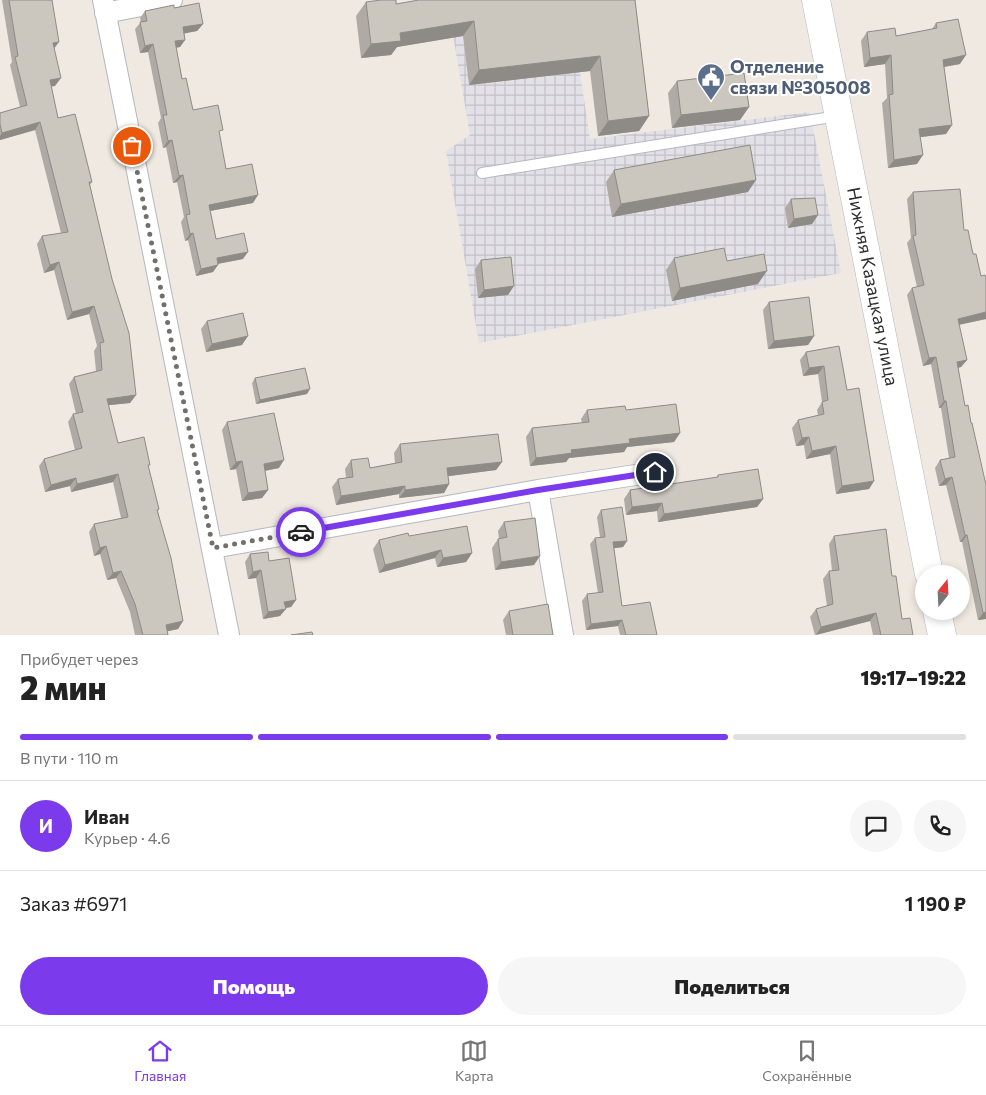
<!DOCTYPE html>
<html lang="ru">
<meta charset="utf-8">
<style>
body{margin:0;font-family:Commissioner,sans-serif;background:#f6f6f6;color:#222;height:100vh;display:flex;flex-direction:column;font-size:19px;white-space:nowrap}
*{box-sizing:border-box;margin:0}
p{font-size:16px;color:#767676}
.icon{flex:none;width:28px;height:28px;fill:none;stroke:currentColor;stroke-width:2;stroke-linecap:round;stroke-linejoin:round}
.map{position:relative;height:635px;overflow:hidden}
.side{display:flex;flex-direction:column;background:#fff;flex:1}
.side>*{flex:none}
.needle{width:32px;rotate:18deg}
.controls{position:absolute;left:915px;top:565px;display:grid;gap:10px}
.controls a{display:grid;place-items:center;width:55px;height:55px;border-radius:50%;background:#fff;box-shadow:0 2px 8px #0003;font-size:25px}
.pin{position:absolute;display:grid;place-items:center;width:42px;height:42px;color:#fff;margin:-21px;border:2px solid #fff;border-radius:50%;box-shadow:0 1px 5px #0007}
.courier{position:absolute;display:grid;place-items:center;width:50px;height:50px;margin:-25px;border:4px solid #7c3aed;border-radius:50%;background:#fff;color:#222;box-shadow:0 1px 6px #0007}
.head em{font-style:normal;font-weight:800}
.head div{display:flex;flex-direction:column-reverse}
.head{display:flex;align-items:center;justify-content:space-between;height:85px;padding:0 20px}
h1{font-size:32px;font-weight:800;line-height:38px}
.bar{display:grid;grid-template-columns:repeat(4,1fr);gap:8px 5px;align-content:center;height:60px;padding:0 20px}
.bar i{height:6px;border-radius:4px;background:#e0e0e0}
.bar .current{background:#7c3aed}
.bar p{grid-column:span 4}
.line{display:flex;align-items:center;gap:12px;padding:0 20px;border-top:1px solid #e0e0e0}
.line div{flex:1}
.round{display:grid;place-items:center;flex:none;width:52px;height:52px;border-radius:26px;background:#f6f6f6}
.cta{display:flex;gap:10px;margin-top:auto;padding:10px 20px}
.cta a{flex:1;height:58px;border-radius:30px;background:#7c3aed;color:#fff;font-size:20px;font-weight:800;line-height:58px;text-align:center}
.cta a+a{background:#f6f6f6;color:#222}
.tab-bar{display:flex;justify-content:space-around;align-items:center;height:70px;border-top:1px solid #e0e0e0;background:#fff;font-size:14px;color:#767676}
.tab-bar a{display:grid;justify-items:center;gap:2px}
.tab-bar .current{color:#7c3aed}
.map>svg:first-child{display:block}
.industrial{fill:url(#industrial-grid)}
.lines{fill:none;stroke-linecap:round;stroke-linejoin:round}
.lane-casing{stroke:#b4b7c1;stroke-width:12}
.street-casing{stroke:#b4b7c1;stroke-width:22}
.secondary-casing{stroke:#b4b7c1;stroke-width:29}
.lane{stroke:#fff;stroke-width:10}
.street{stroke:#fff;stroke-width:20}
.secondary{stroke:#fff;stroke-width:28}
.wall{fill:#afaba4}
.shaded-wall{fill:#8e8b86}
.building{fill:#cbc7bf;stroke:#8e8b86}
.done{stroke:#726f6d;stroke-width:5;stroke-dasharray:0 9}
.route{stroke:#7c3aed;stroke-width:6}
.labels{text-anchor:middle;stroke-width:4;stroke-linejoin:round;paint-order:stroke}
.service-label{font-size:18px;font-weight:bold;fill:#4e5e75;stroke:#fff;text-anchor:start}
.street-label{font-size:18px;fill:#2e2e2e;stroke:#fff}
</style>
<div class="map">
<svg width="986" height="635" viewBox="0 0 986 635">
<defs>
<pattern id="industrial-grid" width="8" height="8" patternUnits="userSpaceOnUse" patternTransform="scale(1.25)"><rect width="8" height="8" fill="#e3e1e8"/><path d="M0 4h8M4 0v8" fill="none" stroke="#c3c1c7"/></pattern>
</defs>
<rect width="100%" height="100%" fill="#efe9e1"/>
<path class="industrial" d="M447,0H569L590,139L810,112L841,273L479,343L446,151L470,135Z"/>
<g class="lines">
<g class="lane-casing">
<path id="lane" d="M482,173L838,116"/>
</g>
<g class="street-casing">
<path id="street" d="M103,0L229,635
M105,13L172,0
M538,490L563,635
M213,548L538,490L655,472"/>
</g>
<g class="secondary-casing">
<g id="secondary">
<path id="s1" d="M816,0L929,574"/>
<path d="M937,611L942,635"/>
</g>
</g>
<use href="#lane" class="lane"/>
<use href="#street" class="street"/>
<use href="#secondary" class="secondary"/>
</g>
<path class="wall" d="M2,0H52L55,86H51L58,118L92,182L90,185L136,395L130,403L108,405L118,443L148,467L159,509L158,511L183,621L178,629L167,631L168,635H135L130,612L116,578L107,580L100,554L94,556L89,532L94,524L121,518L113,482L71,492L70,486L45,492L39,466L44,459L75,450L68,422L73,414H76L69,384L74,377L96,371L94,351L97,346L89,314L67,320L54,270L44,273L37,244L42,236L61,233L35,130L0,140V113L20,107L10,65L12,62Z
M635,0L649,116L639,131L598,136L590,71L469,85L463,36L397,47L391,55L361,58L356,16L366,2L396,4Z
M174,8L203,24L197,31L184,33L185,40L180,47L176,48L182,79L193,110L219,135L226,169L253,203L210,211L216,239L243,259L218,264L213,272L196,276L188,240L185,241L181,222L184,217L177,182L173,183L166,147L163,148L158,123L161,118L148,52L140,53L135,29L141,22L140,18L145,11Z
M936,23L960,64L944,67L952,125L946,134L920,137L917,164L888,168L882,103L887,98L885,64L864,67L861,41L867,32L896,36L932,29Z
M677,81L749,107L740,120L672,128L668,93Z
M614,170L748,192L612,217L606,182Z
M913,192L964,230L981,276L986,278V319L959,325L967,360L961,367L958,368L986,619L978,620L962,542H960L946,485L939,486L935,468L940,460L949,458L941,408H939L931,364L923,366L907,295L912,288L917,287L907,243L911,238L907,199Z
M791,199L818,215L812,224L788,228L785,208Z
M674,258L727,261L758,284L672,301L666,270Z
M481,260L508,295L478,298L475,269Z
M769,302L814,336L808,345L768,349L763,310Z
M207,321L242,345L206,352L201,329Z
M839,346L847,390L874,481L869,489L836,494L830,454L806,459L804,445L796,446L792,428L798,420L818,415L817,410L822,402L818,374L803,376L800,360L806,352Z
M255,378L307,394L256,404L252,383Z
M587,410H626L680,433L674,442L627,447L624,452L569,458L566,462L530,466L526,437L532,428L582,423L581,419Z
M227,422L279,468L265,471L268,490L262,498L242,501L236,469L230,470L222,430Z
M400,444L502,462L496,470L448,476L449,484L444,493L399,498V494L336,505L332,487L338,479L346,478L345,469L351,460L370,468L395,463L394,453Z
M718,475L763,499L757,507L658,522L657,511L626,515L624,499L630,490L716,478Z
M601,510L627,541L623,547L614,548L622,606L657,635H620L618,626L586,630L582,601L587,594L598,593L590,544L595,538L600,537L597,517Z
M504,522L534,565L495,570L492,548L498,539H499L498,531Z
M409,536L472,553L466,562L437,567L435,558L379,573L373,549L379,540Z
M834,536L892,576L902,619L913,635H873L870,621L815,635L810,617L816,609L827,606L823,579L829,571H832L829,544Z
M250,554L269,561L296,600L291,607L285,608L280,616L263,619L256,578L248,579L245,562Z
M509,611L553,635H506L503,620Z"/>
<path class="shaded-wall" d="M474,21L463,36L397,47L391,55L361,58L371,44L400,33Z
M203,24L197,31L177,35L183,27Z
M185,40L180,47L170,48L175,41Z
M59,42L53,50V43Z
M153,44L148,52L140,53L145,46Z
M891,55L885,64L864,67L870,58Z
M966,55L960,64L937,68L943,60Z
M600,56L590,71L469,85L479,70Z
M61,78L55,86L44,88L50,80Z
M749,107L740,120L672,128L681,115Z
M649,116L639,131L598,136L608,121Z
M40,122L35,130L0,140V136L2,133Z
M952,125L946,134L913,138L919,129Z
M172,140L166,147L163,148L168,141Z
M923,155L917,164L888,168L894,160Z
M183,175L177,182L173,183L179,176Z
M756,180L748,192L612,217L621,204Z
M258,195L253,203L204,212L209,205Z
M818,215L812,224L788,228L794,219Z
M193,233L188,240L185,241L190,234Z
M248,252L243,259L211,265L217,258Z
M59,262L54,270L44,273L50,265Z
M218,265L213,272L196,276L201,269Z
M767,271L758,284L672,301L680,288Z
M514,286L508,295L478,298L484,290Z
M94,306L89,314L67,320L72,312Z
M986,312V319L952,326L958,319Z
M248,336L242,345L206,352L212,344Z
M814,336L808,345L768,349L774,341Z
M936,357L931,364L923,366L929,358Z
M967,360L961,367L952,369L957,362Z
M824,366L818,374L803,376L809,368Z
M310,389L307,394L256,404L260,400Z
M136,395L130,403L101,406L107,399Z
M944,401H946L941,408H939Z
M680,433L674,442L627,447L624,452L569,458L566,462L530,466L536,458L571,450L629,439Z
M809,437L804,445L796,446L802,438Z
M836,446L830,454L806,459L812,451Z
M284,460L279,468L258,472L264,464Z
M242,461L236,469L230,470L236,462Z
M502,462L496,470L442,477L447,468Z
M118,474L113,482L71,492L77,484Z
M952,477L946,485L939,486L945,479Z
M76,478L70,486L45,492L51,485Z
M874,481L869,489L836,494L842,486Z
M449,484L444,493L399,498L405,490Z
M405,486L399,494L336,505L341,496Z
M268,490L262,498L242,501L248,493Z
M763,499L757,507L658,522L664,514Z
M662,503L657,511L626,515L632,507Z
M965,535H967L962,542H960Z
M627,541L623,547L609,549L613,542Z
M106,546L100,554L94,556L100,548Z
M441,550L435,558L379,573L385,565Z
M472,553L466,562L437,567L443,558Z
M540,556L534,565L495,570L501,562Z
M261,570L256,578L248,579L253,572Z
M121,571L116,578L107,580L113,573Z
M296,600L291,607L279,609L284,602Z
M286,609L280,616L263,619L268,612Z
M986,612V619L978,620L983,613Z
M876,613L870,621L816,635L821,627Z
M622,620L618,626L586,630L591,624Z
M183,621L178,629L160,633L166,625Z"/>
<path class="building" d="M9,0H52L59,42L53,43L61,78L50,80L58,118L75,114L92,182H89L112,279L129,333L136,395L107,399L118,443L144,437L150,465H148L159,509L157,510L171,558L183,621L166,625L168,635H143L135,604L121,571L113,573L106,546L100,548L94,524L128,517L118,474L77,484L76,478L51,485L44,459L82,448L73,414L83,412L74,377L102,370L100,343L104,342L94,306L72,312L59,262L50,265L42,236L68,232L40,122L2,133L0,124V113L27,105L15,57L18,56Z
M381,0H396V4L419,0H635L649,116L608,121L600,56L479,70L474,21L400,33L401,41L371,44L366,2Z
M199,3L203,24L183,27L185,40L175,41L182,79L186,78L193,110L218,105L223,130L219,131L226,169L252,164L258,195L209,205L216,239L244,233L248,252L217,258L218,265L201,269L193,233L190,234L186,215L190,214L183,175L179,176L172,140L168,141L163,115H167L153,44L145,46L140,22L147,21L145,11L174,5V8Z
M958,19L966,55L943,60L952,125L919,129L923,155L894,160L889,95L893,94L891,55L870,58L867,32L895,28L896,36L937,28L936,23Z
M744,73L749,107L681,115L677,81Z
M750,145L756,180L621,204L614,170Z
M960,189L964,230H968L973,254H976L981,276L985,275L986,278V312L958,319L967,360L957,362L965,406L968,405L971,423H972L986,485V612L983,613L967,535H965L952,477L945,479L940,460L955,457L946,401H944L936,357L929,358L912,288L924,285L913,236L916,235L913,192Z
M815,198L818,215L794,219L791,199Z
M724,248L727,261L764,254L767,271L680,288L674,258Z
M511,257L514,286L484,290L481,260Z
M809,297L814,336L774,341L769,302Z
M243,313L248,336L212,344L207,321Z
M839,346L847,390L859,388L874,481L842,486L836,446L812,451L809,437L802,438L798,420L824,414L822,402L828,400L824,366L809,368L806,352Z
M305,368L310,389L260,400L255,378Z
M676,404L680,433L629,439L630,443L571,450L572,453L536,458L532,428L589,422L587,410L625,406L626,410Z
M274,413L284,460L264,464L268,490L248,493L242,461L236,462L227,422Z
M498,434L502,462L447,468L449,484L405,490V486L341,496L338,479L353,477L351,460L368,458L370,468L402,462L400,444Z
M758,469L763,499L664,514L662,503L632,507L630,490L718,477V475Z
M622,507L627,541L613,542L622,606L650,602L657,635H626L622,620L591,624L587,594L603,592L595,538L605,537L601,510Z
M535,518L540,556L501,562L498,539L507,537L504,522Z
M467,526L472,553L443,558L441,550L385,565L379,540L408,533L409,536Z
M886,529L892,576H896L902,619L910,618L913,635H881L876,613L821,627L816,609L833,604L829,571L839,570L834,536Z
M268,552L269,561L289,558L296,600L284,602L286,609L268,612L261,570L253,572L250,554Z
M548,604L553,635H513L509,611Z
M312,632L313,635H291Z"/>
<g class="lines">
<path class="done" d="M132,146L213,548L301,532"/>
<path class="route" d="M301,532L538,490L655,472"/>
</g>
<defs>
<g id="civic-pin" transform="scale(1.4375)"><path d="M0 17L-7.5 6A9.5 9.5 0 1 1 7.5 6Z" fill="#5c6f8a" stroke="#fff"/><path d="M-.6-6.5H3V-4.5H.6V-3L4-1V1h2V6H-6V1h2V-1L-.6-3ZM-1.2 2.5V6h2.4V2.5Z" fill="#fff"/></g>
</defs>
<g fill-rule="evenodd">
<use href="#civic-pin" x="711" y="77"/>
</g>
<g class="labels">
<g class="service-label">
<text x="730" y="73">Отделение<tspan x="730" dy="21">связи №305008</tspan></text>
</g>
<g class="street-label">
<text dy="6" stroke="none"><textPath href="#s1" startOffset="292">Нижняя Казацкая улица</textPath></text>
</g>
</g>
</svg>
<div class="controls">
<a><svg class="needle" viewBox="-14 -14 28 28"><path d="M0-13l5 13h-10z" fill="#e53935"/><path d="M0 13l5-13h-10z" fill="#767676"/></svg></a>
</div>
<div class="pin" style="left:132px;top:146px;background:#ea580c"><svg class="icon" aria-label="bag" viewBox="0 0 24 24"><path d="M5 8h14l-1 12H6zM9 8a3 3 0 0 1 6 0"/></svg></div>
<div class="pin" style="left:655px;top:472px;background:#1f2937"><svg class="icon" aria-label="home" viewBox="0 0 24 24"><path d="M3 11l9-7 9 7M6 9v11h12V9"/></svg></div>
<div class="courier" style="left:301px;top:532px"><svg class="icon" aria-label="car" viewBox="0 0 24 24"><path d="M5 17H2v-5l4-1 3-4h7l3 4 3 1v5h-3M9 17h6M6 11h13"/><circle cx="7" cy="17" r="2"/><circle cx="17" cy="17" r="2"/></svg></div>
</div>
<section class="side">
<div class="head"><div><h1>2 мин</h1><p>Прибудет через</p></div><em>19:17–19:22</em></div>
<div class="bar"><i class="current"></i><i class="current"></i><i class="current"></i><i></i><p>В пути · 110 m</p></div>
<div class="line" style="height:90px"><b class="round" style="background:#7c3aed;color:#fff">И</b><div><b>Иван</b><p>Курьер · 4.6</p></div><a class="round"><svg class="icon" aria-label="chat" viewBox="0 0 24 24"><path d="M4 5h16v11H9l-5 4z"/></svg></a><a class="round"><svg class="icon" aria-label="phone" viewBox="0 0 24 24"><path d="M5 4h4l2 5-3 2q2 4 5 5l2-3 5 2v4C11 20 4 13 5 4z"/></svg></a></div>
<div class="line" style="height:65px"><div>Заказ #6971</div><b>1 190 ₽</b></div>
<div class="cta"><a>Помощь</a><a>Поделиться</a></div>
</section>
<nav class="tab-bar">
<a class="current"><svg class="icon" aria-label="home" viewBox="0 0 24 24"><path d="M3 11l9-7 9 7M6 9v11h12V9"/></svg>Главная</a>
<a><svg class="icon" aria-label="map" viewBox="0 0 24 24"><path d="M3 6l6-2 6 2 6-2v14l-6 2-6-2-6 2zM9 4v14M15 6v14"/></svg>Карта</a>
<a><svg class="icon" aria-label="saved" viewBox="0 0 24 24"><path d="M7 4h10v16l-5-4-5 4z"/></svg>Сохранённые</a>
</nav>
